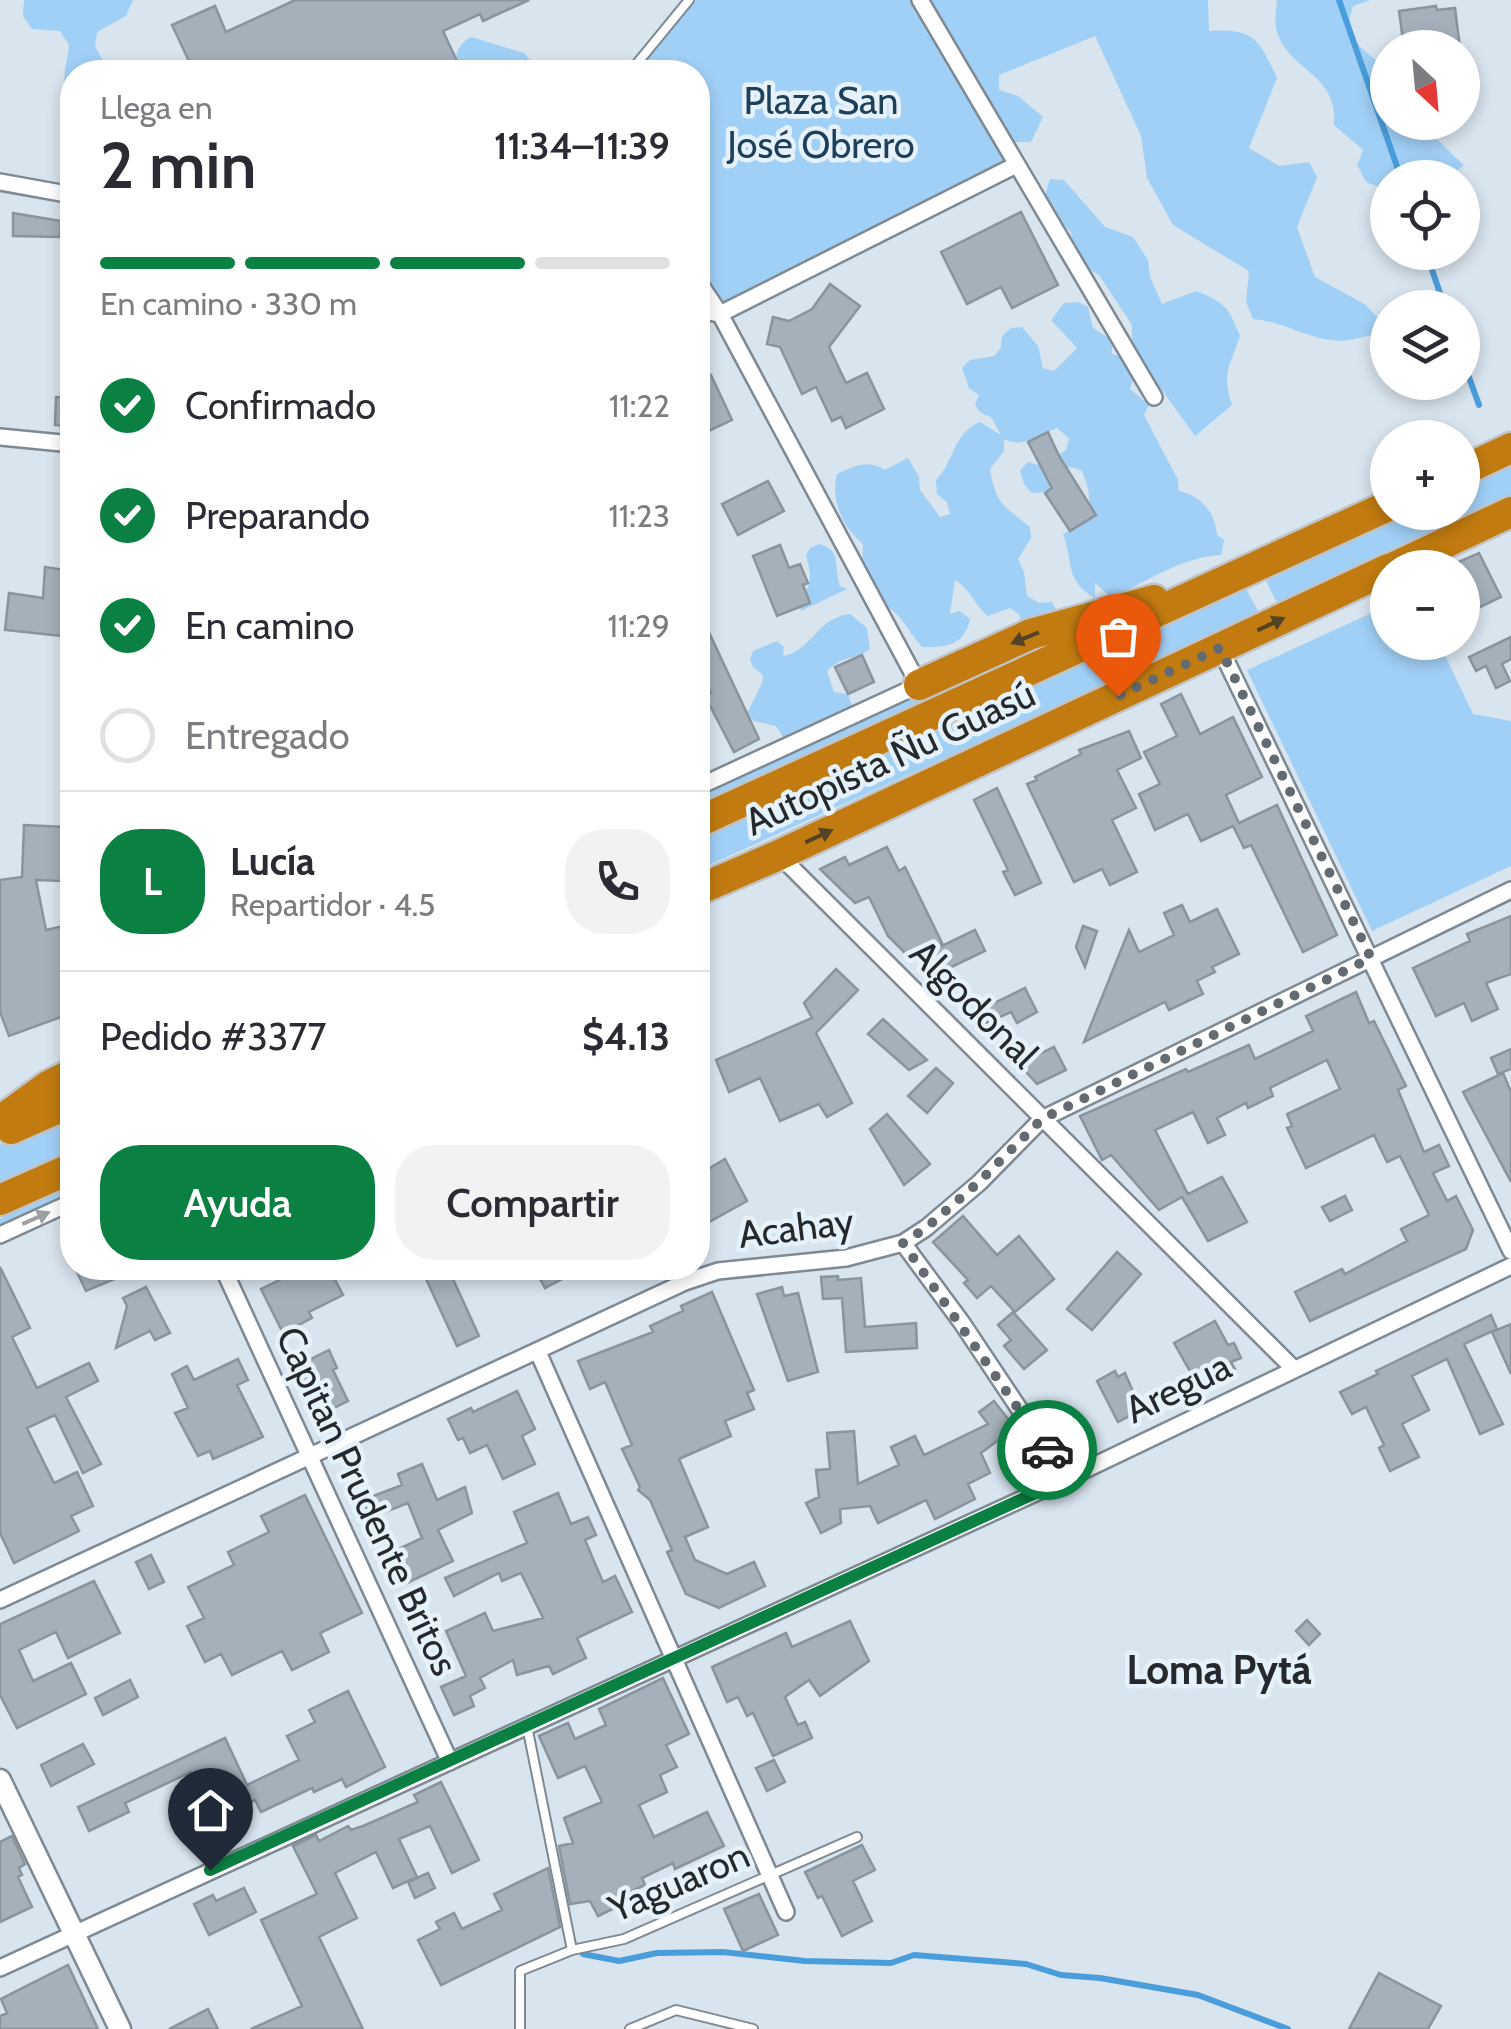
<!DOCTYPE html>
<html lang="es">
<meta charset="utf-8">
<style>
body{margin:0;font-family:Cabin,sans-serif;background:#f2f2f3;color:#2b2b33;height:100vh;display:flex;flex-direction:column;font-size:38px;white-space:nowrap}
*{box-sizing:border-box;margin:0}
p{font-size:32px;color:#7c7c81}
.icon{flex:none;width:55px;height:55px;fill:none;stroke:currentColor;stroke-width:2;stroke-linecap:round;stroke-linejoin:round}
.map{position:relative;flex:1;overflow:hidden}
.side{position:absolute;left:60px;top:60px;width:650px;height:1220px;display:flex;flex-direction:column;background:#fff;border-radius:40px;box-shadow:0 5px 15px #0003}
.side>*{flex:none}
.needle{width:65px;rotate:154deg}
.fabs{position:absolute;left:1370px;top:30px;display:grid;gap:20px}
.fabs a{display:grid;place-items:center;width:110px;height:110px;border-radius:50%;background:#fff;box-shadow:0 5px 15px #0003;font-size:50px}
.pin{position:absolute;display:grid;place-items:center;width:85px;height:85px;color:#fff;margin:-102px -42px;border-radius:50% 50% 50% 0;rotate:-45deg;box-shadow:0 0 10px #0007}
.pin .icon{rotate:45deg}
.courier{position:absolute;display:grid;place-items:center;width:100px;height:100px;margin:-50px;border:8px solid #0b8043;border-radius:50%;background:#fff;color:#222;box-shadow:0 2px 12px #0007}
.summary em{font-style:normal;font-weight:600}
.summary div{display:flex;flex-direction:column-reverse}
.summary{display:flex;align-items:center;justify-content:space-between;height:170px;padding:0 40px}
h1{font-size:65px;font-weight:600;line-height:75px}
.bar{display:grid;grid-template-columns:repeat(4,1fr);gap:15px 10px;align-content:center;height:120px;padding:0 40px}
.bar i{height:12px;border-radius:8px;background:#e1e1e2}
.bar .selected{background:#0b8043}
.bar p{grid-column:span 4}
.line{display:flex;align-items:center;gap:25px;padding:0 40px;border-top:2px solid #e1e1e2}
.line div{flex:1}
.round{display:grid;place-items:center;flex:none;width:105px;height:105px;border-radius:40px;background:#f2f2f3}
ol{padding:0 40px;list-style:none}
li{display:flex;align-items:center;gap:30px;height:110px}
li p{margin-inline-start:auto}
li .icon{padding:10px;border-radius:50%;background:#0b8043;color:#fff;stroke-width:4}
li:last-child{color:#7c7c81}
li i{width:55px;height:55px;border:5px solid #e1e1e2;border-radius:50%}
.button{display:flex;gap:20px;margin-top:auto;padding:20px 40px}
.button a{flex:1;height:115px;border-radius:40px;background:#0b8043;color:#fff;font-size:40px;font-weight:600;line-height:115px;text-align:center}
.button a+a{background:#f2f2f3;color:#2b2b33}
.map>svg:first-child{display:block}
.green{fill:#a1d0f6}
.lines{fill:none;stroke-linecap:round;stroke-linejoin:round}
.stream{stroke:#4a9ddb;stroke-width:6}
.building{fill:#a5b0ba;stroke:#89949d;stroke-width:2.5}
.service-casing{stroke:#7e8993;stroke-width:12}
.minor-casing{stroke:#7e8993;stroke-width:20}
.tertiary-casing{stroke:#7e8993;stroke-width:25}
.motorway-casing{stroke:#c2c3c4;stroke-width:35}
.service{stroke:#fff;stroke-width:8}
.minor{stroke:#fff;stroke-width:15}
.tertiary{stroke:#fff;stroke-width:20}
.motorway{stroke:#c17b10;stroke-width:30}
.oneway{fill:#544224}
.oneway2{fill:#9d9fa0}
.done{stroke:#646a71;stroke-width:10;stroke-dasharray:0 18}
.route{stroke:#0b8043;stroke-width:12}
.labels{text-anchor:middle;stroke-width:9;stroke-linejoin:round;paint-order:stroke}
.park-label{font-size:38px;fill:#1d405a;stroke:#e5f1fb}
.street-label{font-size:38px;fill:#25292d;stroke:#e5f1fb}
.neighbourhood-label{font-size:40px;font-weight:bold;fill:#25292d;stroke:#e5f1fb}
</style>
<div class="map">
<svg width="1511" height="2029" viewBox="0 0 1511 2029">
<rect width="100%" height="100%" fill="#d8e4ee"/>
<path class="green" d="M24,0H133L126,16L97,32L95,47L111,72H72V104C58,82 67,69 69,45L60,31L32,29L23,16Z
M696,0H1208L1209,31C1255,28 1259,40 1277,78L1249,148L1279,166L1309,162L1317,177L1297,227L1315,277L1366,305L1382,323L1372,335C1362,337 1350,341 1339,341C1309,340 1283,321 1253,319L1246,302L1249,271L1173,225L1147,178L1141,136L1095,36L999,75V90L1018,96L1043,117L1031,142H998L1012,164L723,308L698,270V72H633Z
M1277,0H1371L1353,6L1348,25L1359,46L1387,70L1388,122C1430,122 1435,140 1464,165L1449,177L1388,178L1387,190L1366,182L1357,165L1363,150L1334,125C1338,72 1290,73 1277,32C1274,23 1276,10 1277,0Z
M471,37L524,53L540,72H456C455,56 456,45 471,37Z
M1050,179L1064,180L1105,227L1133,237L1148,260L1150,277L1162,304L1196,291C1225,302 1228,307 1240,336C1230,366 1221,373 1232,405L1195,436L1162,390L1134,362L1136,370L1130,389L1149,405L1144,415L1178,480L1179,491C1201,496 1215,512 1217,535L1224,540L1221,555C1184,556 1145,582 1112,598L1095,583V598C1064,580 1074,563 1063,534C1092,521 1095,497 1081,470L1070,467L1058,474C1053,489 1049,493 1032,493L1024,484L1020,470L1028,462L1041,466L1066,450L1069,438L1057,428C1038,435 1024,449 1004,439V451L990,469C996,505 1003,505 1030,527L1031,538L1018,559L1024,572L1027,596L1039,603L1052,602L1057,611L1020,631V615L1010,608L988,616C974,605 971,589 955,580L950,614L960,611L970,619C964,646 947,647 922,647C906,629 901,610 876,601L862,570L863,544C843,528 830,500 837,474C855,466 867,459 885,470L908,458L919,477L920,490L940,517L950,514L947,502L937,494L936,480C954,462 953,433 980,422L1001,435L991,417L981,413L975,405L979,395L969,388L962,368L970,360L994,356L1001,348L1002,336L1011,328L1022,327L1038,346L1043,368L1054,371L1077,348L1051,320L1064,303L1078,302L1088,307L1093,328L1112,340V354L1132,359V325L1099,275L1074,260L1071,232L1042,205Z
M1511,457V496L1279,607L1263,575L1394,513L1462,512L1463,480Z
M819,544C843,550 833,567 840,586L847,589L801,611L798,599C814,587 811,573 806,555L810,548Z
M1243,583L1260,615L698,870V830Z
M1387,606L1388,642L1439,643L1473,714L1511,721V866L1372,931L1247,670Z
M850,614L867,628L870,649C854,661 843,654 827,671L834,692L848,694L853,710L785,740L776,726L754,721L747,714L762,683L763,675L753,667L750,659L753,651L777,641L784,647L783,656C812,651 816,618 850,614Z
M1101,623L698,807V798L1004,656Z
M72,1113V1152L0,1185V1145Z
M72,1183V1191L0,1225V1219Z"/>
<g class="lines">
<path class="stream" d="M1339,0L1401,178
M1426,252L1445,308
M1462,358L1479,405
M583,1954L619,1961L657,1953L723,1952L805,1961L891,1963L914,1955L1026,1964L1061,1975L1100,1978L1198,1995L1288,2029"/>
</g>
<path class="building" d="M295,0H529L483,21L480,14L443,31L462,72H194L172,25L215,6L226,32Z
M1436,6L1437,10L1455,8L1460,48H1404L1399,11Z
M1021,212L1058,285L1012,308L1001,287L967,304L941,252Z
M13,213L61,221L60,237L13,236Z
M830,284L860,306L829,347L846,383L867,373L884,409L846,428L841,417L832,421L816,387L802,394L780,347L767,344L773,317L789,321L812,309Z
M711,375L732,420L698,436V381Z
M56,397L72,398V427L55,425Z
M1048,432L1059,456L1096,515L1070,531L1045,493L1052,488L1028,442Z
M768,481L784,511L738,535L722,504Z
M780,545L789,568L800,564L808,583L803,585L810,603L777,616L753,556Z
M1479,553L1501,597L1478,608L1475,602L1462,608V568L1456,563Z
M45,567L72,571V637L5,630L9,593L43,598Z
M698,609L759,739L734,752L705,696L711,693L698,665Z
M1511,637V659L1502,664L1510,681L1496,688L1486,666L1476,671L1469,657Z
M862,655L874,682L848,694L835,667Z
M1181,694L1200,734L1233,717L1262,777L1226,795L1239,823L1277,805L1337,935L1303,952L1251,845L1244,848L1233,826L1201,841L1188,814L1155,830L1139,794L1160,784L1144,752L1177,736L1161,704Z
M1129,731L1141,758L1117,770L1136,808L1112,820L1137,872L1110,885L1102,869L1074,882L1027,784L1037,780L1035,777L1081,754L1079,750Z
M997,788L1041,883L1015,895L1003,872L1008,870L974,800Z
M24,825L65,827L63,881L36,880L46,930L72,924V1013L9,1036L0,1012V880L22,877Z
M887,847L899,871L905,867L942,943L911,959L888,936L869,897L855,903L820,869L845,857L849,865Z
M1182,905L1190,922L1217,909L1239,954L1212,967L1215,972L1197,981L1203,994L1169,1010L1165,1002L1084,1042L1129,930L1139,952L1174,935L1164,913Z
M1511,916V974L1486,983L1498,1009L1472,1021L1464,1003L1436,1016L1413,968L1470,941L1467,934Z
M1083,926L1097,931L1085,967L1076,947Z
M975,930L985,951L941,972L931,951Z
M836,969L858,990L816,1033L852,1103L827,1117L819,1104L780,1121L760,1078L729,1092L716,1060L812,1018L804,1003Z
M1025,988L1037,1012L1017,1023L1011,1012L982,1025L970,1015Z
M1356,992L1369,1023L1374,1021L1406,1086L1398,1090L1424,1152L1439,1145L1449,1166L1433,1173L1447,1201L1456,1196L1473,1230L1466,1249L1310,1321L1295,1292L1342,1269L1345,1274L1407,1241L1401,1229L1429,1215L1400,1156L1387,1162L1374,1135L1306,1168L1287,1128L1292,1126L1287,1114L1340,1089L1327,1060L1270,1088L1273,1096L1248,1108L1246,1103L1217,1118L1225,1135L1208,1143L1193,1112L1155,1130L1188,1194L1222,1177L1247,1222L1208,1241L1182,1197L1159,1210L1111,1155L1102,1160L1080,1116L1186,1069L1188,1072L1249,1045L1255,1059L1313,1031L1306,1016Z
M883,1019L927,1060L909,1070L868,1034Z
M1054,1047L1066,1070L1037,1084L1019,1064Z
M1511,1049V1069L1498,1074L1491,1058Z
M936,1068L953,1083L927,1113L908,1096Z
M1503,1073L1511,1092V1182L1463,1092Z
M887,1114L930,1164L904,1185L870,1129Z
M725,1159L747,1201L709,1222L698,1202V1175Z
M1345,1196L1352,1210L1330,1221L1322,1207Z
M963,1216L997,1255L1019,1236L1054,1279L1015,1312L991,1286L977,1298L964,1283L968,1280L933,1242Z
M1117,1252L1141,1274L1092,1330L1067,1309Z
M0,1267L30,1328L12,1337L37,1388L89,1363L98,1381L66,1397L101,1464L83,1473L55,1415L27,1428L54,1483L77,1472L93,1506L71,1516L79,1531L14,1563L0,1533Z
M75,1268H141L86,1291Z
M304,1268H329L343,1295L309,1312L312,1318L283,1333L261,1289Z
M421,1268H448L479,1336L457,1346Z
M534,1268H583L545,1288Z
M838,1276V1280L861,1278L865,1327L916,1323L917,1348L846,1352L842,1298L823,1299L821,1277Z
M146,1287L170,1333L155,1340L150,1331L116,1348L127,1306L123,1298Z
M782,1287L784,1296L798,1293L818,1372L788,1381L757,1294Z
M712,1292L754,1390L747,1393L754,1409L725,1421L731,1436L679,1459L708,1527L685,1537L695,1560L727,1574L754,1562L765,1586L719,1608L686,1594L667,1552L672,1550L650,1500L638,1490L640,1487L622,1449L632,1445L605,1382L590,1389L578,1361L653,1332L650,1326L683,1311L681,1306Z
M1013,1312L1047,1350L1024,1369L1004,1346L1011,1340L998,1325Z
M1491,1315L1497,1329L1464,1344L1503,1424L1480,1434L1447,1359L1412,1376L1429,1410L1402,1424L1419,1457L1390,1471L1379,1448L1384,1445L1366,1407L1352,1414L1340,1392L1378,1374L1376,1371Z
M1215,1321L1228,1345L1234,1343L1241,1358L1231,1362L1235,1369L1199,1387L1174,1343Z
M1511,1324V1374L1492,1332Z
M329,1350L337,1368L333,1370L348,1401L314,1418L291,1369Z
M238,1359L248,1380L237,1385L263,1437L213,1459L210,1451L198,1456L175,1413L188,1408L172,1374L187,1366L194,1380Z
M1115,1371L1118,1377L1125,1373L1141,1410L1118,1422L1097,1381Z
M517,1391L535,1429L522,1436L535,1464L503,1479L487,1445L470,1453L463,1438L458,1440L448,1419L471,1408L473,1412Z
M994,1401L1015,1428L981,1453L990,1473L968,1484L975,1499L935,1519L926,1500L878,1523L870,1506L840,1509L841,1523L821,1533L806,1503L819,1497L816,1470L830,1469L827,1433L854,1431L858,1484L899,1465L891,1447L915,1436L924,1455L988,1424L979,1412Z
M422,1464L437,1500L465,1487L472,1513L438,1530L453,1561L405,1584L390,1553L422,1538L408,1503L370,1518L363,1500L402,1485L398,1474Z
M558,1493L571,1524L588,1517L596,1535L585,1540L603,1582L615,1576L632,1612L577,1638L586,1658L553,1674L549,1666L517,1675L513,1660L480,1678L485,1688L470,1696L474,1706L454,1715L441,1687L466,1676L446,1631L485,1613L493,1631L543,1618L521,1573L502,1581L499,1573L454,1596L445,1578L527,1543L514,1512Z
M305,1495L362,1613L320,1633L329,1652L292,1670L282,1651L232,1675L221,1654L205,1662L187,1626L204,1618L188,1587L234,1565L228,1552L269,1532L261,1516Z
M151,1555L164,1582L149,1589L136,1562Z
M94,1581L120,1633L68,1658L56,1632L19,1650L33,1681L71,1663L86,1694L17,1728L0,1695V1624Z
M1307,1620L1320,1634L1309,1645L1296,1631Z
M850,1621L869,1661L820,1696L809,1680L785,1697L798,1725L805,1722L812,1738L773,1756L753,1713L747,1716L738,1697L727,1702L712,1667L786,1633L792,1647Z
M663,1678L689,1734L666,1745L677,1767L660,1775L667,1792L639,1805L654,1837L707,1812L724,1846L675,1869L673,1863L642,1878L645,1885L613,1900L617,1907L598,1916L590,1901L570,1904L559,1846L573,1843L564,1818L602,1802L585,1766L558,1778L539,1736L568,1723L575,1739L606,1725L599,1709Z
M130,1680L138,1697L103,1715L95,1698Z
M348,1691L385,1767L346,1787L342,1779L314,1792L312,1788L261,1812L255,1800L214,1819L191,1772L125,1803L129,1812L89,1831L78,1807L225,1738L247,1785L299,1760L287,1736L315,1722L309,1710Z
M83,1744L94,1764L51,1786L41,1765Z
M774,1760L785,1782L767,1791L756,1768Z
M441,1782L479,1860L452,1873L430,1826L399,1839L417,1877L393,1888L376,1852L335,1873L357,1918L319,1937L363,2029H251L302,2006L261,1920L317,1894L293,1846L316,1835L319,1841L348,1826L351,1830L363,1826L418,1802L414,1795Z
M12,1836L25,1864L19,1868L22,1875L18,1877L32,1907L0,1922V1842Z
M862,1845L875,1870L853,1881L872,1921L842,1936L822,1896L818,1898L805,1872Z
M548,1868L560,1927L441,1985L418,1940L440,1929L436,1922L454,1913L462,1929L502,1910L494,1894Z
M428,1873L435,1888L415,1898L408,1882Z
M244,1888L256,1912L209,1935L194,1904L213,1895L216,1901Z
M759,1894L778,1935L743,1951L724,1909Z
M68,1965L98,2029H0V2016L7,2013L1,1999Z
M1379,1973L1441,2006L1428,2029H1349Z
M208,2009L218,2029H169Z"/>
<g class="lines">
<g class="service-casing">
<path id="service" d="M630,72L689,0
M527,1726L572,1950
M520,2029V1971L572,1950L624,1939L857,1837
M630,2029L676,2010L753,2029"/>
</g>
<g class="minor-casing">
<path id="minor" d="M920,0L1154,397
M0,182L72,195
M698,281L720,314L919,685L698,787
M698,310L720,314L1016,165
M0,437L72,444
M1220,648L1511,1251
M779,855L1293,1368
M0,1235L72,1202
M903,1243L962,1323L1066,1479
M223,1268L450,1762
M538,1352L786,1912
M0,1600L685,1282L718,1271L846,1258L903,1243L926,1228L979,1183L1042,1119L1511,890
M0,1968L1066,1479L1511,1266"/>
</g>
<g class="tertiary-casing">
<path id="tertiary" d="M0,1780L120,2029"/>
</g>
<g class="motorway-casing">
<path id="motorway" d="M1462,471L1511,448
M1392,568L1511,512
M919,685L1031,634L1154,600
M698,822L1388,506
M698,890L779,855L1388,569
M0,1121L48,1086L72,1074
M11,1129L72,1102
M0,1200L72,1168"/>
</g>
<use href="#service" class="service"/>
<use href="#minor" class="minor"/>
<use href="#tertiary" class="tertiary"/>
<use href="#motorway" class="motorway"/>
</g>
<defs><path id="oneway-solid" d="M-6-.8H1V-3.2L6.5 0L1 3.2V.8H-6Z" transform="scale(2.5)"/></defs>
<g class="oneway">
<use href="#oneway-solid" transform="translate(1271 624) rotate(-25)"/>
<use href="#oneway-solid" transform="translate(1025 638) rotate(158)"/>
<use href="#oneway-solid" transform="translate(819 836) rotate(-25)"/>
</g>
<use class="oneway2" href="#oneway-solid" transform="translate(36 1218) rotate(-24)"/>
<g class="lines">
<path class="done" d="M1047,1450L903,1243L926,1228L979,1182L1042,1119L1371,958L1220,648L1118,696"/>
<path class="route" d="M210,1870L1066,1479L1047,1450"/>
</g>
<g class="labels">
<g class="park-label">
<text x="821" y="114">Plaza San<tspan x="821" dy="44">José Obrero</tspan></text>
</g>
<g class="street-label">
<text transform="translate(890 758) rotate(-25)" y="13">Autopista Ñu Guasú</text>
<text transform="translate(974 1004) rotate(45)" y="13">Algodonal</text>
<text transform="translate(796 1228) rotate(-7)" y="13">Acahay</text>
<text transform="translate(1178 1388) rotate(-26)" y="13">Aregua</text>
<text transform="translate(367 1501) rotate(65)" y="13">Capitan Prudente Britos</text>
<text transform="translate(679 1882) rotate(-23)" y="13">Yaguaron</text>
</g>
<g class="neighbourhood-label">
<text x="1219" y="1684">Loma Pytá</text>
</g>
</g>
</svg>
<div class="fabs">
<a><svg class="needle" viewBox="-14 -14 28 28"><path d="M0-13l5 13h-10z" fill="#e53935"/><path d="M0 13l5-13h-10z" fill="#7c7c81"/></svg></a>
<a><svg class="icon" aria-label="locate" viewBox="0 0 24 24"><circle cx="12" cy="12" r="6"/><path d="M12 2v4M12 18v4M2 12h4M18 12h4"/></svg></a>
<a><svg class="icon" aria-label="layers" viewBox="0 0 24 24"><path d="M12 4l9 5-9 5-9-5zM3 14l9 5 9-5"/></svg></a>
<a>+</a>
<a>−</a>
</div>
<div class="pin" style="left:1118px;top:696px;background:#ea580c"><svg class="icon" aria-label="bag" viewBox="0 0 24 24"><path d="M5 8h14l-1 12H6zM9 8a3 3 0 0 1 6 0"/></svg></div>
<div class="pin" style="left:210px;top:1870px;background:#1f2937"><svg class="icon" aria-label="home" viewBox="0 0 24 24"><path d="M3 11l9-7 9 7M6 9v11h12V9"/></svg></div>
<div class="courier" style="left:1047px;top:1450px"><svg class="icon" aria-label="car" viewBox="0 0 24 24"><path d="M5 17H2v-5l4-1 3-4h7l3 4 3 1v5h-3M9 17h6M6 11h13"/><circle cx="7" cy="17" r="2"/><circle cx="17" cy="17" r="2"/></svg></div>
<section class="side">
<div class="summary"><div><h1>2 min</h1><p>Llega en</p></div><em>11:34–11:39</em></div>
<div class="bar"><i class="selected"></i><i class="selected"></i><i class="selected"></i><i></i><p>En camino · 330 m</p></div>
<ol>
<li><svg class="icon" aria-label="check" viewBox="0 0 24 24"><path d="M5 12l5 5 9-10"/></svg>Confirmado<p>11:22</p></li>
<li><svg class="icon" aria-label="check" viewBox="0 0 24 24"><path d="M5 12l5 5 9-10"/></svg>Preparando<p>11:23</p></li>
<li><svg class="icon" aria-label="check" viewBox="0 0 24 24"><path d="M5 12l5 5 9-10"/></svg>En camino<p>11:29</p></li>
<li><i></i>Entregado</li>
</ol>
<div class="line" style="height:180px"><b class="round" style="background:#0b8043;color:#fff">L</b><div><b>Lucía</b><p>Repartidor · 4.5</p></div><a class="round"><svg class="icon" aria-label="phone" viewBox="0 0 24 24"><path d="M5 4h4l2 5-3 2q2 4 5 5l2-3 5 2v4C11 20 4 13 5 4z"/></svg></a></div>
<div class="line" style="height:130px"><div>Pedido #3377</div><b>$4.13</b></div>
<div class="button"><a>Ayuda</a><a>Compartir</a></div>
</section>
</div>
